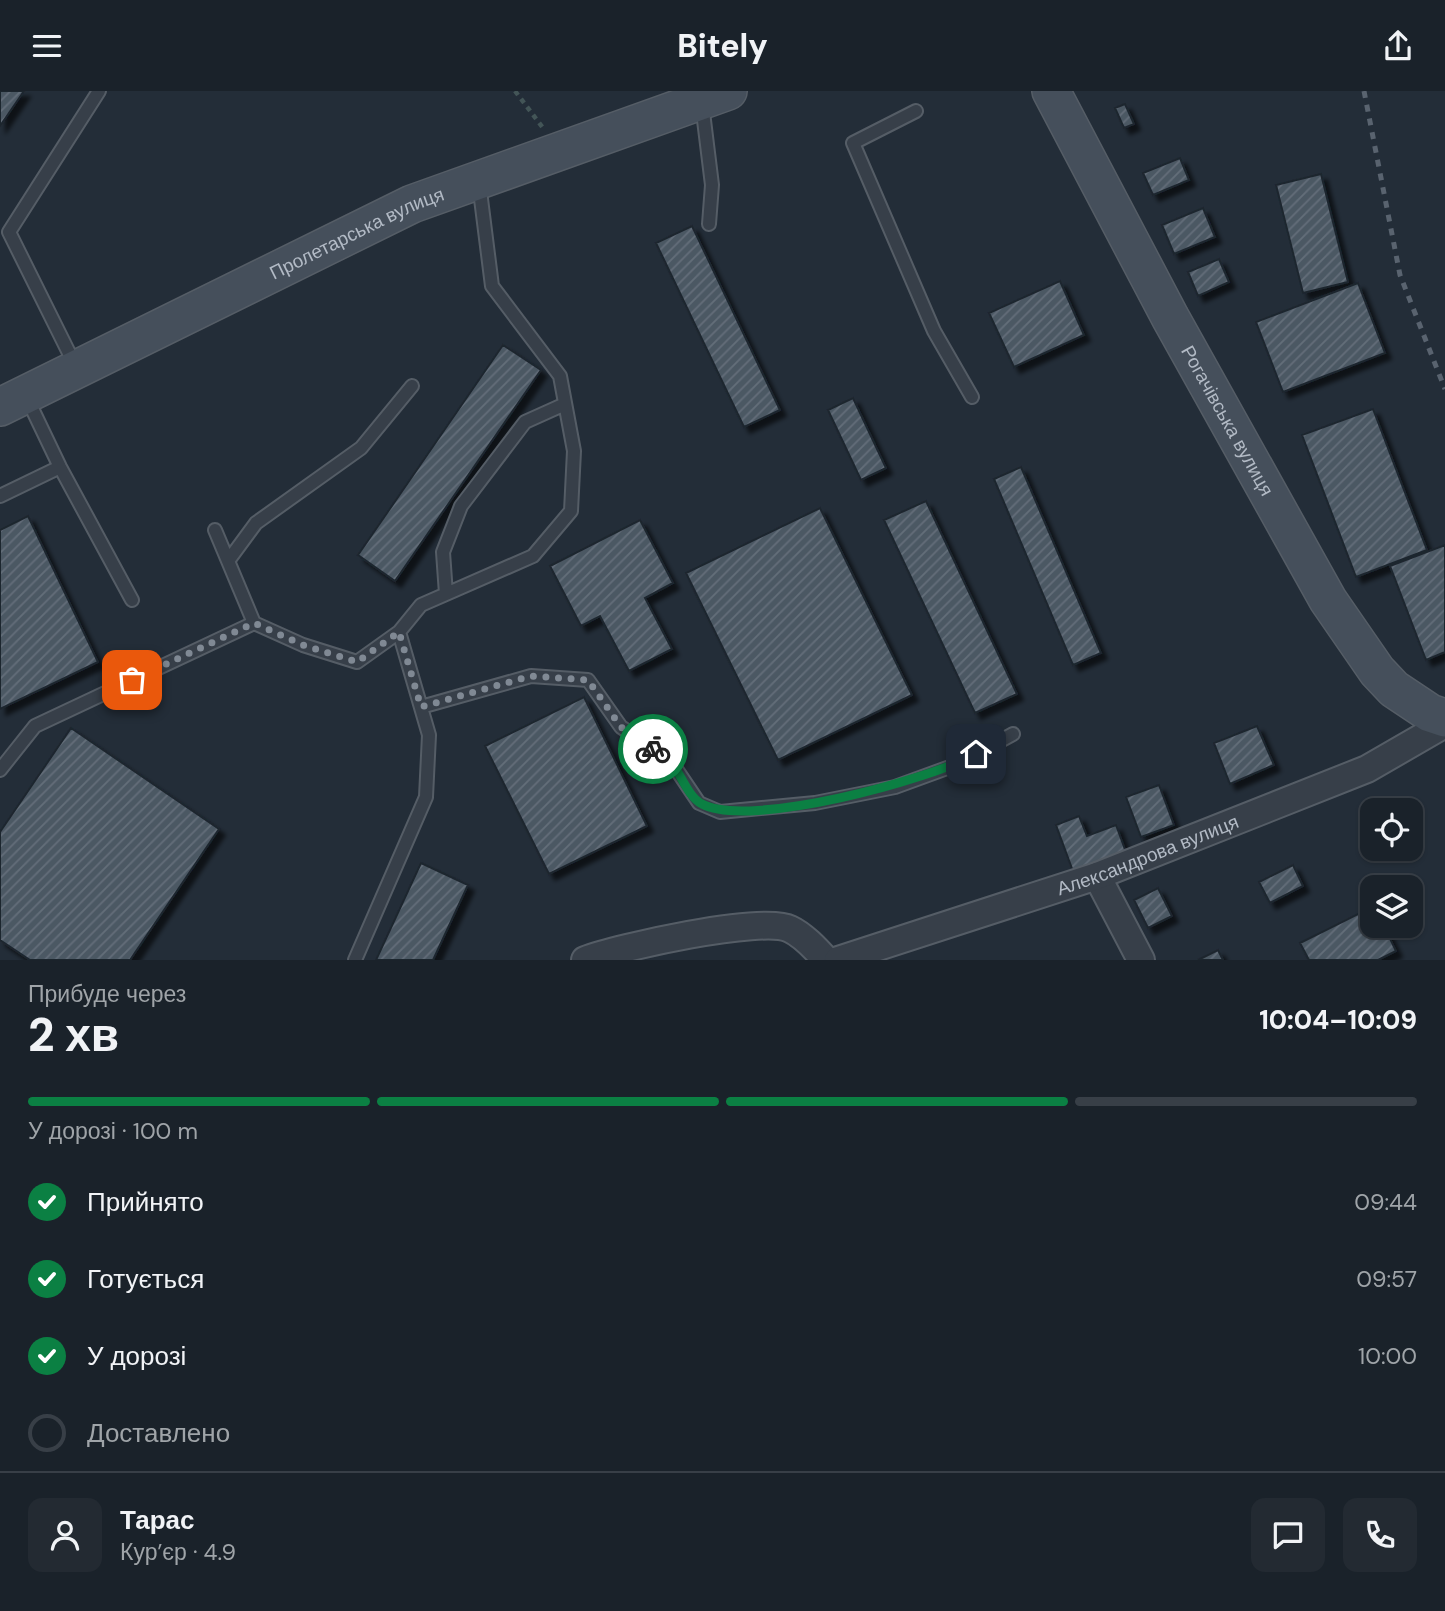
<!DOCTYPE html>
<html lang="uk">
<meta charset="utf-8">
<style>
body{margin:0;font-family:"DM Sans",sans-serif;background:#232a32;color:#f1f3f6;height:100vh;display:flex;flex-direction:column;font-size:26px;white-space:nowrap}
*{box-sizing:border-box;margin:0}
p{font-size:23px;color:#9fa4a8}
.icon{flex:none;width:38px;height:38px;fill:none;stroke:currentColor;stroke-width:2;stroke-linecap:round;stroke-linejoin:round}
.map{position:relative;height:869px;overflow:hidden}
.side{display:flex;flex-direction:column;background:#1a222a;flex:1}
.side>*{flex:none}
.fabs{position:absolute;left:1360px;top:707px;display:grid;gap:14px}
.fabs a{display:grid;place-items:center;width:63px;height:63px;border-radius:14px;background:#1a222a;box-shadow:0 2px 5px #0004,0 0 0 2px #383f47;font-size:35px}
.pin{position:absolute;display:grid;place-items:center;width:60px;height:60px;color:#fff;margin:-30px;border-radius:14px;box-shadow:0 4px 10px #0006}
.courier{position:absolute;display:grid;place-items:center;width:70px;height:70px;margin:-35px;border:5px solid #0b8043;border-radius:50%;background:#fff;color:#222;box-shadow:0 2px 9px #0007}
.summary em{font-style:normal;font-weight:800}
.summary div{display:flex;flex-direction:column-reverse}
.summary{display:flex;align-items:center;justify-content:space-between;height:119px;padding:0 28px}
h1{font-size:46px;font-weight:800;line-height:52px}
.bar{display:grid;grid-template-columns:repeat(4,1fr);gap:10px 7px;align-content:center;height:84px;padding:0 28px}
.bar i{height:9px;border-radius:5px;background:#383f47}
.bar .on{background:#0b8043}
.bar p{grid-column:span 4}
.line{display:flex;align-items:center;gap:18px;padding:0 28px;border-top:2px solid #383f47}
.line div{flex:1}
.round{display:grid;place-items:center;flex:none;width:74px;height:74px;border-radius:14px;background:#232a32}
ol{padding:0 28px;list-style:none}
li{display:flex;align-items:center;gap:21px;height:77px}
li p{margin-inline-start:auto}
li .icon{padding:7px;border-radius:50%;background:#0b8043;color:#fff;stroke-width:4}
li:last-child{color:#9fa4a8}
li i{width:38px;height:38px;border:4px solid #383f47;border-radius:50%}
header{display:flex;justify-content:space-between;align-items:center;height:91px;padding:0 28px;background:#1a222a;font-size:32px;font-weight:800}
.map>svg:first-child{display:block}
.building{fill:url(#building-hatch);stroke:#1e262f;stroke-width:2;filter:url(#shadow)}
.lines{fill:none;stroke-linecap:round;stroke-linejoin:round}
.lane-casing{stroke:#555d66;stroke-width:16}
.street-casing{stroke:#555d66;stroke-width:30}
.secondary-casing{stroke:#555d66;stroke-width:40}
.path{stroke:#435557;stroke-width:4.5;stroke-dasharray:5 5;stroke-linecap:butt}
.lane{stroke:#373f49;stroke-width:12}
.street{stroke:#373f49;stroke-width:26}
.secondary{stroke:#454f5b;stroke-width:37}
.rail{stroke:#59636f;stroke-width:5;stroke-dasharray:7 7;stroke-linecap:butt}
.done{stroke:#808994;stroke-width:7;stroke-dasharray:0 12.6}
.route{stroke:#0b8043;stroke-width:9}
.labels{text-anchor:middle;stroke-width:5;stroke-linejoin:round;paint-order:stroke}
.street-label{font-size:19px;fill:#b2bac5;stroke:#1c242d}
</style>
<header><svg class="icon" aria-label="menu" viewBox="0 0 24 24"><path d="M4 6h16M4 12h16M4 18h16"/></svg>Bitely<svg class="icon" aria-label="share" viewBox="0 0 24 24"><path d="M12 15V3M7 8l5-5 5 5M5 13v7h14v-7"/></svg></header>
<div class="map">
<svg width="1445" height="869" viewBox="0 0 1445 869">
<defs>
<pattern id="building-hatch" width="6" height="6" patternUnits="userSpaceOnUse" patternTransform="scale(1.75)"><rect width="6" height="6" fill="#4c5864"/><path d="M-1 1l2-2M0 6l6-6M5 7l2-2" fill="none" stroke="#636e79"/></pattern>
<filter id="shadow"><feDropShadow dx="6" dy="6" stdDeviation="2" flood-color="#0009"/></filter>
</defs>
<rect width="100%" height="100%" fill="#232d38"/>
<path class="building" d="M0,0H24L0,35Z
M1125,13L1134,33L1124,37L1115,17Z
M1180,67L1189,89L1153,104L1143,82Z
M1321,83L1348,191L1303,202L1276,94Z
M1203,117L1215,146L1174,163L1162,134Z
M692,135L780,319L744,336L656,152Z
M1219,168L1229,191L1198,205L1188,181Z
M1060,190L1084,244L1014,276L989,222Z
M1358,192L1385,262L1283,301L1256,231Z
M503,254L541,279L395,490L358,464Z
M853,307L886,377L861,389L828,319Z
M1373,318L1427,459L1356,486L1302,344Z
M1021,376L1101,562L1073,574L994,388Z
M926,410L1017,603L975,622L884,429Z
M820,417L912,604L778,669L686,482Z
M28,425L98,571L0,618V439Z
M640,429L673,492L645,507L672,558L629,580L600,525L581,535L550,475Z
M1445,454V561L1426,569L1390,475Z
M584,606L647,735L549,783L485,655Z
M1257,635L1274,674L1230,693L1214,652Z
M71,637L219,738L130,869H30L0,849V741Z
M1159,694L1174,734L1141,746L1126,706Z
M1079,725L1087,745L1116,734L1127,764L1074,783L1056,734Z
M421,772L468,794L433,869H376Z
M1293,774L1303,795L1270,812L1259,791Z
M1158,797L1172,825L1148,837L1134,809Z
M1372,816V835H1384L1396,860L1378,869H1309L1300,852Z
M1218,859L1223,869H1198Z"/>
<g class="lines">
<g class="lane-casing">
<path id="lane" d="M702,13L712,94L709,133
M916,20L853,52L934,240L972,306
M76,276L9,141L99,0
M27,307L60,376L132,509
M0,405L60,376
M215,439L254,532L303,554L357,571L399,541L421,514L533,465L571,420L574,360L560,285L492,195L479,92
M228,470L256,432L361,357L412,295
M446,503L443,461L461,415L525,331L565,313
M421,616L531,585L588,589L621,636L670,669L699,712L720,721L815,712L895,696L958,673L1013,643
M0,679L35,635L254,532
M355,869L426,706L429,644L399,541"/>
</g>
<g class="street-casing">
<g id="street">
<path d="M1097,785L1141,869"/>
<path d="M585,869C616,857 763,824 790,838C803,844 816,858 826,869"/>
<path id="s1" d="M838,869L1097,785L1367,678L1445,633"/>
</g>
</g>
<g class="secondary-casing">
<g id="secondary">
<path id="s2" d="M1051,0L1170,226L1328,509L1377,580L1394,598L1430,622L1445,627"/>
<path id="s3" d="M0,316L412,113L728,0"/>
</g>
</g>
<path class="path" d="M515,0L543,37"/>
<use href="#lane" class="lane"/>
<use href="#street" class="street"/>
<use href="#secondary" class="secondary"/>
<path class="rail" d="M1364,0L1400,184L1445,298"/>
</g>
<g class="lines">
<path class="done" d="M132,589L254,532L303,554L357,571L399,541L421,616L531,585L588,589L621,636L653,658"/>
<path class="route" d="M653,658C659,662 666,666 671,671C681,683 688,706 702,713C749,738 929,689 976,663"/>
</g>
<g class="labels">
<g class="street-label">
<text dy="7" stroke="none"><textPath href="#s3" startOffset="397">Пролетарська вулиця</textPath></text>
<text dy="7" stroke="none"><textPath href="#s2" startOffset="374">Рогачівська вулиця</textPath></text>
<text dy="7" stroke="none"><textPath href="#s1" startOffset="327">Александрова вулиця</textPath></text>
</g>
</g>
</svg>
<div class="fabs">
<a><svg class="icon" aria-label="locate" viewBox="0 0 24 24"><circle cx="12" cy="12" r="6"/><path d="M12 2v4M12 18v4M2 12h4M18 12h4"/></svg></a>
<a><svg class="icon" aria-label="layers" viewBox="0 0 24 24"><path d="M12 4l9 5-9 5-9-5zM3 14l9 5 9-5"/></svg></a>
</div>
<div class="pin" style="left:132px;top:589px;background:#ea580c"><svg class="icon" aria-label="bag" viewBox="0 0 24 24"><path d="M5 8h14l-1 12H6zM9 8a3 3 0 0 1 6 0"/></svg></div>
<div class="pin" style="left:976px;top:663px;background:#1f2937"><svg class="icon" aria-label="home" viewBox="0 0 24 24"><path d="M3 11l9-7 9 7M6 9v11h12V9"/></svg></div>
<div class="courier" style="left:653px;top:658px"><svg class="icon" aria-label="bike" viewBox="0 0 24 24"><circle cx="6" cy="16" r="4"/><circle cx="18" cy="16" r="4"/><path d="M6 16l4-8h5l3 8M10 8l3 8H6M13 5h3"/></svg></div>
</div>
<section class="side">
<div class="summary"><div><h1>2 хв</h1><p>Прибуде через</p></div><em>10:04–10:09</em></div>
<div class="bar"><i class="on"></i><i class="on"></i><i class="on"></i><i></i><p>У дорозі · 100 m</p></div>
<ol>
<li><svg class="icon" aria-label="check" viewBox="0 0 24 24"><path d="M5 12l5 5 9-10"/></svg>Прийнято<p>09:44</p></li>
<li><svg class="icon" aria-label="check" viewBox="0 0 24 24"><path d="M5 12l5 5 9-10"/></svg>Готується<p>09:57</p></li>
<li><svg class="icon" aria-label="check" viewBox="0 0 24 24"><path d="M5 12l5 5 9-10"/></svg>У дорозі<p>10:00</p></li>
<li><i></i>Доставлено</li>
</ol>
<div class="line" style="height:126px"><a class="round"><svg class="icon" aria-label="person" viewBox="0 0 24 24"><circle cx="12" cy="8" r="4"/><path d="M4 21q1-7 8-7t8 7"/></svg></a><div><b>Тарас</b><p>Кур’єр · 4.9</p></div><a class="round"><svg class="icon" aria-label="chat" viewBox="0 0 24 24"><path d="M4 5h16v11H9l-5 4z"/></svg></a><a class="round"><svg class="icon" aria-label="phone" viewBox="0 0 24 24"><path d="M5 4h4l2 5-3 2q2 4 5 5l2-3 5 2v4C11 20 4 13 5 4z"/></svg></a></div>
</section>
